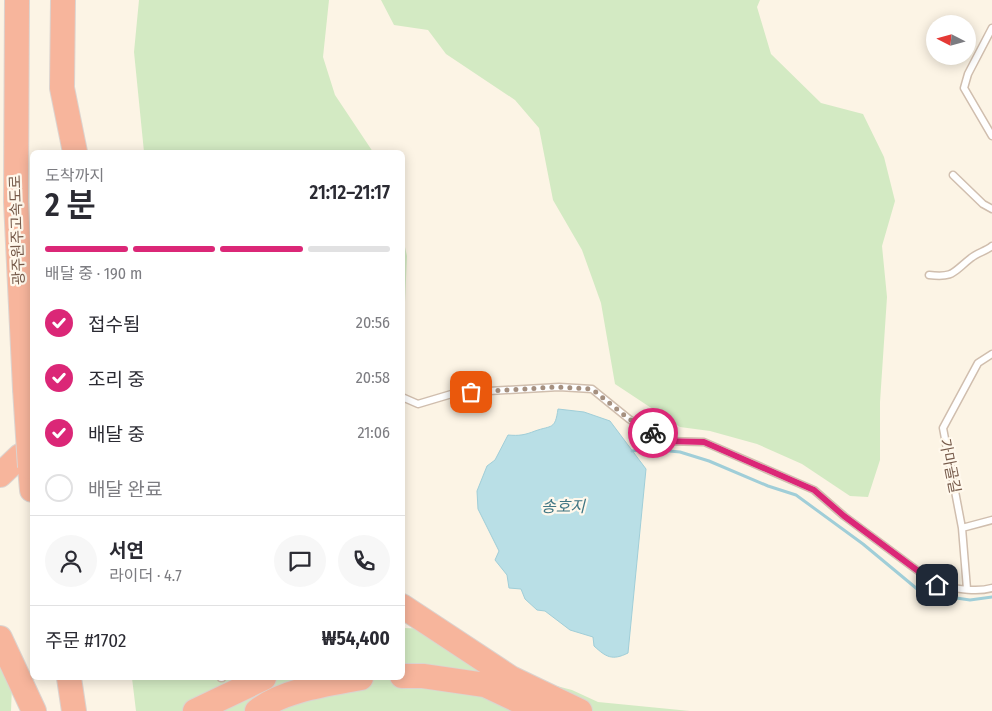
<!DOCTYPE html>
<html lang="ko">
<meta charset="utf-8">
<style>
body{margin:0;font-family:"Fira Sans Condensed","Noto Sans KR",sans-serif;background:#f7f7f7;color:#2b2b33;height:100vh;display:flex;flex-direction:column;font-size:19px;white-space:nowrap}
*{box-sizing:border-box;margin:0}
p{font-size:16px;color:#7c7c81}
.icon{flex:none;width:28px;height:28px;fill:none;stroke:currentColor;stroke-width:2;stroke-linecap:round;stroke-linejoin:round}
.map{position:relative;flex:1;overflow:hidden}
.side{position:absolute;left:30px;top:150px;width:375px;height:530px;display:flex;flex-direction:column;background:#fff;border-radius:8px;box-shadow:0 2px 12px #0003}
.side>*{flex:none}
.needle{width:32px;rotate:276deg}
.buttons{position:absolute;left:926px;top:15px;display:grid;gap:10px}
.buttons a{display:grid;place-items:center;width:50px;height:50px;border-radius:50%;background:#fff;box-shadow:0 2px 12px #0003;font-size:25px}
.pin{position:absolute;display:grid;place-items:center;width:42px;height:42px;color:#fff;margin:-21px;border-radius:10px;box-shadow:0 2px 8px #0006}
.courier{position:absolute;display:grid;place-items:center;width:50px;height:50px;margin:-25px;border:4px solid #db2777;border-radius:50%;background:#fff;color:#222;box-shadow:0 1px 6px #0007}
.overview em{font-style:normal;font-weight:600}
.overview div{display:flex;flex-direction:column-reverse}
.overview{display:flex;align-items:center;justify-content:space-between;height:85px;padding:0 15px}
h1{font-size:32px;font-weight:600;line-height:38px}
.bar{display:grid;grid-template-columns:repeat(4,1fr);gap:8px 5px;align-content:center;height:60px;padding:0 15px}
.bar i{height:6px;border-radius:4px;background:#e1e1e2}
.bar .selected{background:#db2777}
.bar p{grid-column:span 4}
.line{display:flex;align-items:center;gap:12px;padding:0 15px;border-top:1px solid #e1e1e2}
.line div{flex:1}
.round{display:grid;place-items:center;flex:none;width:52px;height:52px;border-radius:26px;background:#f7f7f7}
ol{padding:0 15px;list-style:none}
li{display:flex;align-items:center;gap:15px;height:55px}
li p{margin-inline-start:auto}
li .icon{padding:5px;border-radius:50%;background:#db2777;color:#fff;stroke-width:4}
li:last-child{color:#7c7c81}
li i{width:28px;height:28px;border:2px solid #e1e1e2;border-radius:50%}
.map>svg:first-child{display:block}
.green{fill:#d3eac3}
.water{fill:#b9dfe6;stroke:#a0ced8}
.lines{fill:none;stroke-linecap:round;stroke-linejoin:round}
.stream{stroke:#a0ced8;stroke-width:3}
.service-casing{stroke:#d0beae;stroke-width:9}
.motorway-casing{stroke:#dbd4d0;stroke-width:26}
.service{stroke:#fff;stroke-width:6}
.motorway{stroke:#f7b59c;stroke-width:24}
.motorway-bridge-casing{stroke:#dbd4d0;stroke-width:26;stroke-linecap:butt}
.motorway-bridge{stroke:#f7b59c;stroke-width:24}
.done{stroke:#a59080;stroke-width:5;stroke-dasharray:0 9}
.route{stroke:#db2777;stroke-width:6}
.labels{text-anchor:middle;stroke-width:4.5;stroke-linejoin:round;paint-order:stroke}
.street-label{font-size:15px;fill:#765a4a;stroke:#fff8ec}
.water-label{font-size:16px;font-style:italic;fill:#407683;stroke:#fff8ec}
</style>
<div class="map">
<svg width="992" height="711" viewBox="0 0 992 711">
<rect width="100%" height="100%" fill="#fcf4e5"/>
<path class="green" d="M139,0H329L323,57L335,95L373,152H144L134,52Z
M381,0H760L757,7L771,54L821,103L863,114L884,157L895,201L882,246L887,297L880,402V460L868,497L850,496L802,464L757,444L710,431L680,427L615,384L601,303L582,250L553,200L539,128L515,100L446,54L428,30L394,25Z
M403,238L407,256L405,302L403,306Z
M403,628L435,629L519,676L572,690L598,702L690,711H136L132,678H402Z
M0,667L12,686L11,711H0Z"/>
<path class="water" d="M558,409L584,412L610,421L646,469L628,653C612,661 606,657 594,646L593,637L570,630L545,611L537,610L525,599L521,589L509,588L507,575L495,560L499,551L478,509L477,491L487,466L495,460L508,435C519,436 525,435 535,431C552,425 555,430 558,409Z"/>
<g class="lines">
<path class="stream" d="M632,451L649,449L680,452L709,461L768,486L796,495L863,544L922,593L970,600L992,597"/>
<g class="service-casing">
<path id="service" d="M992,28L968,74L964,88L992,136
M953,175L983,204L992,209
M929,275C954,278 953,272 971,258C977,253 986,251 992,246
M402,397L418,404L455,393L559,387L592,389L629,419L664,441L704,442L814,490L844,516L937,585C954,588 975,593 992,588
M962,528L992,520
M967,589L962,528L943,428L978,363L992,354
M221,678H222"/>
</g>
<g class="motorway-casing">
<path id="motorway" d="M17,0L16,202L25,389
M63,0L62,88L75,152
M30,467L32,490
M0,475L20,456L32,449
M402,606L511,678L580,711
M0,638L34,711
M402,676H423L485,685L540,711
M69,678L74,711
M195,711L264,678
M257,711C282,690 330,684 361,678"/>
</g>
<use href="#service" class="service"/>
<use href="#motorway" class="motorway"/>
<g class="motorway-bridge-casing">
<path id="motorway-bridge" d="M25,389L30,467"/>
</g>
<use href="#motorway-bridge" class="motorway-bridge"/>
</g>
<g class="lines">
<path class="done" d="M471,392L558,387L592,389L629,419L653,433"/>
<path class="route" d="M653,433L664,441L704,442L814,490L844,516L937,585"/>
</g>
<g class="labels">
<g class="street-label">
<text transform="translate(17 230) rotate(-92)" y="5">광주원주고속도로</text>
<text transform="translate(950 466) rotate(79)" y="5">가마골길</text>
</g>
<g class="water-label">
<text x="563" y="512">송호지</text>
</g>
</g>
</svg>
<div class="buttons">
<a><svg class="needle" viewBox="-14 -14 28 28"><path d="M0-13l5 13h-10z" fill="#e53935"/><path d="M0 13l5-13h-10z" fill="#7c7c81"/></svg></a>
</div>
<div class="pin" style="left:471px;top:392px;background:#ea580c"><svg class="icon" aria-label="bag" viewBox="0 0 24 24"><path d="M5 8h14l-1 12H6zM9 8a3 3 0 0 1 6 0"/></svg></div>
<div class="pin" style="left:937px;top:585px;background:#1f2937"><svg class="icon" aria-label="home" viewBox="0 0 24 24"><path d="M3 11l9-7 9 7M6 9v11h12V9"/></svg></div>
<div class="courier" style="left:653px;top:433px"><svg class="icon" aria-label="bike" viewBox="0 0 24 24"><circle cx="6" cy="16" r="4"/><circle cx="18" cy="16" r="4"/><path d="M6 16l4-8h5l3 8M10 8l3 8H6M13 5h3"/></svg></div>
<section class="side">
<div class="overview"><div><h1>2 분</h1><p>도착까지</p></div><em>21:12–21:17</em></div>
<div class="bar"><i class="selected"></i><i class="selected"></i><i class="selected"></i><i></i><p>배달 중 · 190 m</p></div>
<ol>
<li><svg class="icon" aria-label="check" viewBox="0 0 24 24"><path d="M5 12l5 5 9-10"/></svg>접수됨<p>20:56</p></li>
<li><svg class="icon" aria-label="check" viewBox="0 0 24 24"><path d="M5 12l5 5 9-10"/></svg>조리 중<p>20:58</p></li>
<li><svg class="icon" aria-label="check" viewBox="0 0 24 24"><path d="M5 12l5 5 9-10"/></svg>배달 중<p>21:06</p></li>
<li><i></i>배달 완료</li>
</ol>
<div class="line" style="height:90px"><a class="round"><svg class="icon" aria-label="person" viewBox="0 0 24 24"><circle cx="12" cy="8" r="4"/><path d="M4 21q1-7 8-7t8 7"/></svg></a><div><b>서연</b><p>라이더 · 4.7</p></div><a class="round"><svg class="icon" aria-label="chat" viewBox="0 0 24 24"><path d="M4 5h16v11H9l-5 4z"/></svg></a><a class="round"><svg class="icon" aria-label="phone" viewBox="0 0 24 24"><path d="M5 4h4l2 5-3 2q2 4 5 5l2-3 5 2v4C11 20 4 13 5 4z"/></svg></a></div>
<div class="line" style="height:65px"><div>주문 #1702</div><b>₩54,400</b></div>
</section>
</div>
